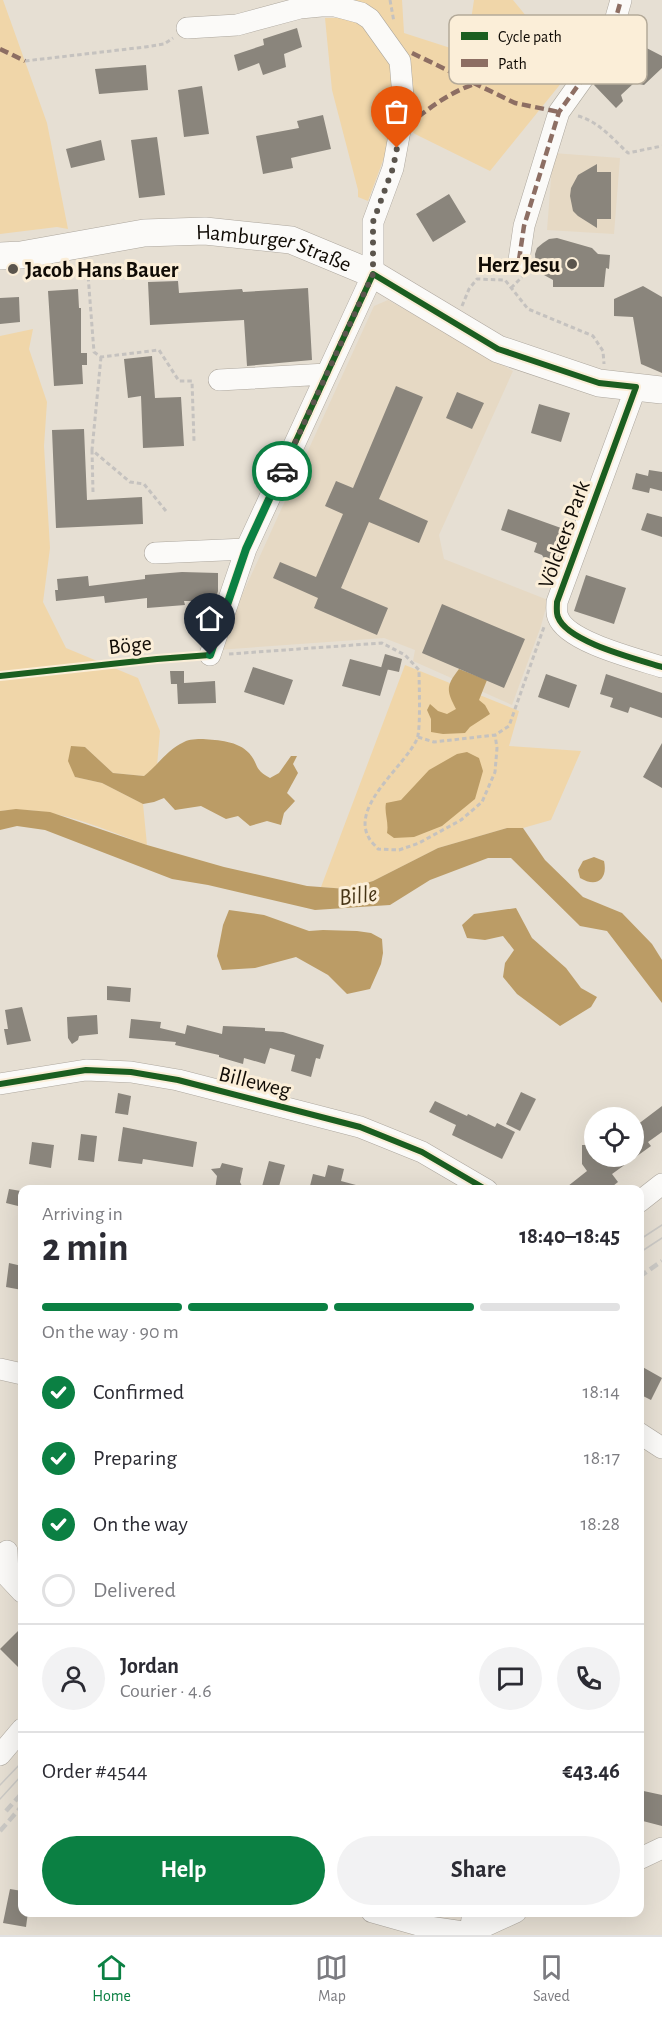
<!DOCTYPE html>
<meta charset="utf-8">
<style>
body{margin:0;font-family:"Alegreya Sans",sans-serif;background:#f2f2f3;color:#2b2b33;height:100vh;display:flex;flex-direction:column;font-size:22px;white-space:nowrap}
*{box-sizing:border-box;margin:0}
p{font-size:20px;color:#7c7c81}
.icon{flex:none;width:33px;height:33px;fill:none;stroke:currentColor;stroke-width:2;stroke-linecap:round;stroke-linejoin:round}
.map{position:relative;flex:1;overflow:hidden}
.side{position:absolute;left:18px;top:1185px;width:626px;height:732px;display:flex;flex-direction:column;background:#fff;border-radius:12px;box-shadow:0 6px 24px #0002}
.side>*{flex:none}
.tools{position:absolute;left:584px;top:1107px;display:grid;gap:12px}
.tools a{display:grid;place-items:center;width:60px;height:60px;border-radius:50%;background:#fff;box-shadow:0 6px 24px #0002;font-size:30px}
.pin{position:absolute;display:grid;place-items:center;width:51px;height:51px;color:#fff;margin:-62px -26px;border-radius:50% 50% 50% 0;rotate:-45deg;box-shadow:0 0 6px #0007}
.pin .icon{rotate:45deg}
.courier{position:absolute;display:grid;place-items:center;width:60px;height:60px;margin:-30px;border:4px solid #0b8043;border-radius:50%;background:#fff;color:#222;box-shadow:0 2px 8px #0007}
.headline em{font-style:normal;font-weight:700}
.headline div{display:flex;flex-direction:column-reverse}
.headline{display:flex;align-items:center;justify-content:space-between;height:102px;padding:0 24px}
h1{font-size:39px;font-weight:700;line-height:45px}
.bar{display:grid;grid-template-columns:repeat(4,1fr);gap:9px 6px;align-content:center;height:72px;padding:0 24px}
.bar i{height:8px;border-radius:4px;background:#e1e1e2}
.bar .current{background:#0b8043}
.bar p{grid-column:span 4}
.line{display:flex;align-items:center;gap:15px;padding:0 24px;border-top:2px solid #e1e1e2}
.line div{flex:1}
.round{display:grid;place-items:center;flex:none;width:63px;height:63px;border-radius:32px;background:#f2f2f3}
ol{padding:0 24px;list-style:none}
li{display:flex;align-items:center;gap:18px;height:66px}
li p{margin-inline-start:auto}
li .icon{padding:6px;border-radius:50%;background:#0b8043;color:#fff;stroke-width:4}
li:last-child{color:#7c7c81}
li i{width:33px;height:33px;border:3px solid #e1e1e2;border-radius:50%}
.cta{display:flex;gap:12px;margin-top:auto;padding:12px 24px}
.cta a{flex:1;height:69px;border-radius:36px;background:#0b8043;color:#fff;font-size:24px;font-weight:700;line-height:69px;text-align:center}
.cta a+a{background:#f2f2f3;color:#2b2b33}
.dock{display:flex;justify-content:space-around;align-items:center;height:84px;border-top:2px solid #e1e1e2;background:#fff;font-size:16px;color:#7c7c81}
.dock a{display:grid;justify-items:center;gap:3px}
.dock .current{color:#0b8043}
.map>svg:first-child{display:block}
.built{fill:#e6d9c4}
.green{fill:#f0d6a9}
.water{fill:#bb9c66}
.building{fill:#8a857c}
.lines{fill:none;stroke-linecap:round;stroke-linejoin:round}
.minor-casing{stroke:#ada79e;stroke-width:22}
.major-casing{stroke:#ada79e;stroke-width:28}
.path{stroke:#c5c2bf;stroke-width:3;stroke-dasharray:4.5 3;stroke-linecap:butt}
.minor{stroke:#fbfaf8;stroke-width:21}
.major{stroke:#fbfaf8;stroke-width:27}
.tram{stroke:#cbc9c5;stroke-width:1.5}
.rail{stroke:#cbc9c5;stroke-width:4.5;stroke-dasharray:9 4.5;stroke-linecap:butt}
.quiet{stroke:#8d6e63;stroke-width:4.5;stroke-dasharray:9 4.5;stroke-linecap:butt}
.cycleway-casing{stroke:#fbeed8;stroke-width:10}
.cycleway{stroke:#1b5e20;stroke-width:6}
.done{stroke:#5b554d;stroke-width:6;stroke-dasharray:0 10.8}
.route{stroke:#0b8043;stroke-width:8}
.poi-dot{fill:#5b554d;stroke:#fbeed8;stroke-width:2}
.labels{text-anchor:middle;stroke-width:6;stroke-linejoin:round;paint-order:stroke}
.street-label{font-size:22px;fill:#100b05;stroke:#fbeed8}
.poi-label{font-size:22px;font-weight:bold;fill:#100b05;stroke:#fbeed8;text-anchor:end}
.water-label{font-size:24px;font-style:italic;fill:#463415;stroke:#fbeed8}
.key{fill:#fbeed8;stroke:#b4aa99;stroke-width:1.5}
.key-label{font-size:16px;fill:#100b05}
</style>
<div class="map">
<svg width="662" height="1935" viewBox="0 0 662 1935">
<rect width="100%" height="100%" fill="#e6dfd3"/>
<path class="built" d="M553,153L620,158L614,234L547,230Z
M388,300L513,371L439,535L444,559L548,600L541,626L512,705L413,661L415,650L384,638L217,650L374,306Z"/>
<path class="green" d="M0,0H3L47,123L68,229L57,227L0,234Z
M348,0H402L404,33L466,53L474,0H513L571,71L490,171L415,134L398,120L368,201L358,197V190L332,90L325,18H342Z
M33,329L29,349L47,402L44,446L50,548L43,602L66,648L138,678L160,731L157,766L144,776L113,773L85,747L75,777L102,783L143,804L147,845C100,828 50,804 0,811V336Z
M405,665L519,711L509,746L581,751L551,820L523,828H507L438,848L373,881L347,889L321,887Z"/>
<path class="water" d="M459,669L487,680L479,700L485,705L490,714L470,727L465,733L443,734L431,732V719L427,710L430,704L438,711L447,714L456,709C446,690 446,686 459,669Z
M203,739C218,740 238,741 249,753C259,764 253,769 270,778L279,773L291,756H297L293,764L298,773L287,793L295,801L284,813L281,825L267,821L250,826L238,816L226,819L201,806L175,810L164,798L154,802L143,804L102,783L75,777L68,761L71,746L85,747L113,773L144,776C158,765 168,749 184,742C189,739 197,739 203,739Z
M467,752L479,758L483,771L475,799L442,826L414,837L394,838L387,833C389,822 384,813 386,803L401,800L429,770L457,754Z
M16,809L50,812L147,845L224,867L307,886L347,889L373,881L438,848L507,828H523L545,860L583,897L622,913L652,944L662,960V1003L607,931L580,926L511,858H488L430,880L390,905L315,910L208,885L172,879L45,830L17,826L0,830V811Z
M594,857L604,861C608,879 597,888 580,878L578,870L583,861Z
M516,908L532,938L566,968L581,988L597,997L591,1007L560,1026L517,994L503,977L505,963L514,950L503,936L485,940L467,938L462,925L474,914Z
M229,910L264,915L309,931L323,930L357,931L371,933L382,939L383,953L381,964L370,989L347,994L328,975L296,957L255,968L222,970L217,956L223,925Z"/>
<path class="building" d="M297,28L302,47L284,54L286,67L263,75L259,63L238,71L234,55L264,45L263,39Z
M633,41L662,56V68L644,85L634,83L621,95L623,101L616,108L594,85L601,74L617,60L616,57Z
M146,65L148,90L99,94L95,69Z
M202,86L209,134L184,137L178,90Z
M323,115L331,149L291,158L293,168L263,174L256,136L299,128L297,121Z
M157,137L165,195L139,198L131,140Z
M101,140L105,160L71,168L66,149Z
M597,164V172H611V219H597V228L578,216L573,211L570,196L571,188L578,175Z
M449,194L466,222L433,242L416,214Z
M557,238L592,248L598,254L610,255L609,269L606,268L604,287H553V280L544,275L536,267L535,254L537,248L543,243L549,239Z
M178,281L179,293L242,289L243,292L308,288L312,360L247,366L244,320L150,325L148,282Z
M643,286L662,297V373L641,364L633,317L614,316V299Z
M78,289L79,308H81V353H87V365H82L83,384L54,386L48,291Z
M19,297L20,322L0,324V298Z
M152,356L155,398L181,397L184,446L143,448L141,396L128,398L124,359Z
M396,386L423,397L379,499L428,521L419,543L369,522L341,588L388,608L377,635L314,608L318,598L273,578L280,562L316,577L343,514L325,506L336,481L353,488Z
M457,392L484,403L472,429L446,418Z
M539,404L570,413L561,442L531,433Z
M84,429L87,500L142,497L143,524L56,528L52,430Z
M649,470L662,472V491L650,488L649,493L632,489L636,473L648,476Z
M508,509L561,528L556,543L564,546L556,563H547L542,555L534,552L537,543L501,530Z
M647,513L662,517V537L641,530Z
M182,572L218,573V591L215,601H184L185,605L147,608V598L105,603L104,596L56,601L55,590H58L57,579L88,576L89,586L145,579V575Z
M586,575L626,588L614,624L574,611Z
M442,604L525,639L504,688L422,653Z
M385,654L402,659L399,672L381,668Z
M350,659L388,669L380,696L342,686Z
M253,667L293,680L284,705L244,692Z
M170,671H184V683L215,681L216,703L178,704L177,684H171Z
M546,674L577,685L569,708L538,697Z
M606,674L662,693V718L630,707L628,713L610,707L613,698L600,694Z
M662,743V788L643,777Z
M107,986L131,988L130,1002L107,1000Z
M22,1007L31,1041L7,1045L4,1029H8L5,1010Z
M97,1015L98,1034L79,1036L78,1040L72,1044L68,1038L67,1017Z
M131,1019L161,1022L160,1028L185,1034L187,1025L222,1034L223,1026L265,1028V1031L283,1032L324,1045L320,1059L316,1058L311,1077L291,1071L295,1055L270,1048L265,1064L244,1058L243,1064L219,1057V1055L175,1045L176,1042L129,1038Z
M521,1092L536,1099L520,1131L506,1124Z
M118,1093L131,1096L128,1115L115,1113Z
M435,1101L467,1116L468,1114L495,1127L497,1123L515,1132L502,1159L452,1135L456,1125L429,1112Z
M662,1106V1132L648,1142L651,1146L612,1174L618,1182L608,1190H563L587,1171L582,1164V1145H594V1156H633V1128Z
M123,1127L197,1142L193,1167L143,1159L142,1164L118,1161Z
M81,1134L97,1136L94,1162L78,1160Z
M32,1142L54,1145L51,1168L29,1164Z
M269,1161L285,1165L278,1190H261Z
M222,1163L243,1168L240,1182L244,1190H215L217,1176L211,1169L220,1168Z
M328,1165L344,1169L341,1181L356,1185L355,1190H309L313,1174L325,1177Z
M9,1189L21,1191L18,1206L6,1203Z
M9,1263L22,1266V1290L6,1287Z
M639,1365L662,1378L651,1400L639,1394Z
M22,1627V1671L0,1649Z
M639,1790L662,1795V1826L639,1820Z
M10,1889L22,1891V1912H28L26,1927L3,1923Z"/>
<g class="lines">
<g class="minor-casing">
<path id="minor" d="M187,28L237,25L300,8L321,6H335L361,13L370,19L400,61L404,109L393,168L373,222V274L246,549L210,655
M519,260L524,226L559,112L609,42L621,0
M219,380L327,374
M636,387L557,602C557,606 556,613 558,617C567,642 637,659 662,667
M155,553L246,549
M0,1084L86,1070L131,1072L178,1080L360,1127L422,1152L487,1190
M639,1202L662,1184
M0,1369L22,1374
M639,1433L662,1448
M7,1551L8,1577L22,1592
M0,1755L22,1729
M639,1859L662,1848
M372,1912L422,1926L470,1933L473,1912
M469,1935L470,1933L516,1912"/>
</g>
<g class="major-casing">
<g id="major">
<path id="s1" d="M0,256L21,255L144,233L205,231L291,240L373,274L498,349L599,383L662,390"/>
</g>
</g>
<path class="path" d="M390,0L394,22
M25,61L145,47L164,44L173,38
M578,116C598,121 614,140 628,153L662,146
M87,262L94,352L101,357L159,350L179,381H192L194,441
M511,288L522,277
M462,306L469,289L477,279L505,280L528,309L593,336L603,351L604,364
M101,357L92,450L130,482L144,484L166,511
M92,450L93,492
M229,654L382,643L405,655L419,670C419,684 421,730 417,739C405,766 350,806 369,838C371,842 376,846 378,849L399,850L419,843L461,820L482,802L495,772L497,748L495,735
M0,676L193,656
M418,737L434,742L495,735L509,726L544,627"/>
<use href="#minor" class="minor"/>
<use href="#major" class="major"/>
<path class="tram" d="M639,1240L662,1225
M639,1253L662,1238
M0,1785L22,1762
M0,1799L22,1775"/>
<path class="rail" d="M639,1277L662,1261
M6,1811L22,1793
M0,1831L22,1806"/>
<path class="quiet" d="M0,49L25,61
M412,53L515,103L559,112
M418,117C436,103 452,92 474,84
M519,260L524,226L559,112L609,42L621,0"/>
<g class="cycleway-casing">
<path id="cycleway" d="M0,676L157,659L210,655L246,549L373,274L498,349L599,383L636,387L557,602C557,606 556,613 558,617C567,642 637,659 662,667
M0,1084L86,1070L131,1072L178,1080L360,1127L422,1152L487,1190"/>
</g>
<use href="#cycleway" class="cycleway"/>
</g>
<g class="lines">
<path class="done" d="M282,471L373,274V222L393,168L397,148"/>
<path class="route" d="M210,655L246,549L282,471"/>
</g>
<g class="poi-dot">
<circle cx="572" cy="264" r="6"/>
<circle cx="13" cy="269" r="6"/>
</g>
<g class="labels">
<g class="street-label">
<text dy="8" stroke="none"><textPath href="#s1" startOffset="278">Hamburger Straße</textPath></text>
<text transform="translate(563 534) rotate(-70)" y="8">Völckers Park</text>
<text transform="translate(130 644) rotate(-6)" y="8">Böge</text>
<text transform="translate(255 1081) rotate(14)" y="8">Billeweg</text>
</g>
<g class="poi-label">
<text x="560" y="272">Herz Jesu</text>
<text x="25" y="277" text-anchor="start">Jacob Hans Bauer</text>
</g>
<g class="water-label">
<text transform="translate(358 895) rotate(-7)" y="8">Bille</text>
</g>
</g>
<rect x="449" y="15" width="198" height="69" rx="9" class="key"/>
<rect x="461" y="32" width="27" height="8" fill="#1b5e20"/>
<rect x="461" y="59" width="27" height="8" fill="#8d6e63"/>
<g class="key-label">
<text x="498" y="42">Cycle path</text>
<text x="498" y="69">Path</text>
</g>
</svg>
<div class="tools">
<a><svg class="icon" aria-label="locate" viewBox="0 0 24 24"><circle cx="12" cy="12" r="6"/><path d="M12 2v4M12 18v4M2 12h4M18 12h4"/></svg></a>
</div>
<div class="pin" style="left:397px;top:148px;background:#ea580c"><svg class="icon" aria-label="bag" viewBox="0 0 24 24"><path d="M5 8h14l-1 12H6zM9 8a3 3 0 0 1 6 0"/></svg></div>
<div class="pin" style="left:210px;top:655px;background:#1f2937"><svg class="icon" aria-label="home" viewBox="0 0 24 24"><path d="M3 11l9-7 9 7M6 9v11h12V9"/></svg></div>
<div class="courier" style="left:282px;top:471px"><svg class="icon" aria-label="car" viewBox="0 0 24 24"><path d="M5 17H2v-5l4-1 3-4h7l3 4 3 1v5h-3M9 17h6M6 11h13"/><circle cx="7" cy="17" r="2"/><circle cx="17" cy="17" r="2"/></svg></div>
<section class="side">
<div class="headline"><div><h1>2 min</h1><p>Arriving in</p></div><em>18:40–18:45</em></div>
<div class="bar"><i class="current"></i><i class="current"></i><i class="current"></i><i></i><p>On the way · 90 m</p></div>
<ol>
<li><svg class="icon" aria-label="check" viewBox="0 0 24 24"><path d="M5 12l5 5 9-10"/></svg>Confirmed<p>18:14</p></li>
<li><svg class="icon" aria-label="check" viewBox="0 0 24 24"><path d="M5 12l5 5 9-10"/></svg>Preparing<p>18:17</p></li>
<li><svg class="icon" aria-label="check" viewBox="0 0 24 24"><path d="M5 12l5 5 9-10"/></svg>On the way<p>18:28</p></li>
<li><i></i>Delivered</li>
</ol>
<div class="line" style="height:108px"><a class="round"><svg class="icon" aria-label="person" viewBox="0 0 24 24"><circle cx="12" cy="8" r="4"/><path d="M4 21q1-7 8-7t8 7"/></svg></a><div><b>Jordan</b><p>Courier · 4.6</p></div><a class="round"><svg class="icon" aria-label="chat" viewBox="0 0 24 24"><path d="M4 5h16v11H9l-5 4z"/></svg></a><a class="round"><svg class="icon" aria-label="phone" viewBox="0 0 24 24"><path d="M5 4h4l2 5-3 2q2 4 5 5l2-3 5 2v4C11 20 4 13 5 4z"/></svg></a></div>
<div class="line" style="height:78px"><div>Order #4544</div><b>€43.46</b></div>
<div class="cta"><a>Help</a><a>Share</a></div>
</section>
</div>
<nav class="dock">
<a class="current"><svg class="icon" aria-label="home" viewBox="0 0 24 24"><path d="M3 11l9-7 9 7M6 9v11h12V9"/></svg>Home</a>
<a><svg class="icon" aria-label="map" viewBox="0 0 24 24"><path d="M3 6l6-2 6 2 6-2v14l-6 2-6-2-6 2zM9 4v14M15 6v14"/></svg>Map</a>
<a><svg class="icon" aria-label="saved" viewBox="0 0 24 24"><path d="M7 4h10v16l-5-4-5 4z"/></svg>Saved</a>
</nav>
